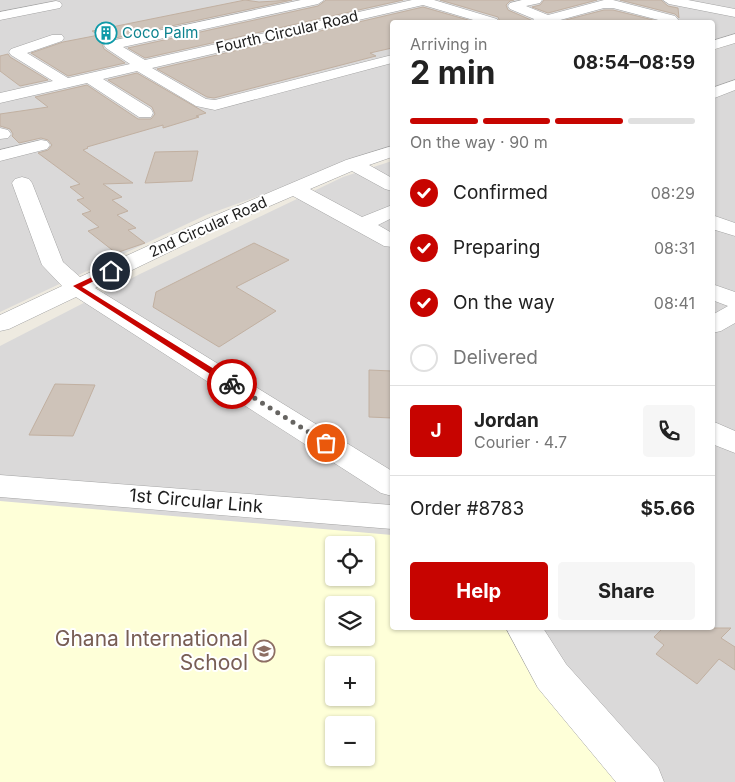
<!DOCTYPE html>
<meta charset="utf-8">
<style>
body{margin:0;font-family:Inter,sans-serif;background:#f6f6f6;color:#222;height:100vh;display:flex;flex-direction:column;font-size:19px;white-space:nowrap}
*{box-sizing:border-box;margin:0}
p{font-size:16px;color:#767676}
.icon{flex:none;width:28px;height:28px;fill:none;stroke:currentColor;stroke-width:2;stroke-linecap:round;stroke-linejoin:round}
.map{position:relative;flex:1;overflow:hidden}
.panel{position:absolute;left:390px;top:20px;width:325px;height:610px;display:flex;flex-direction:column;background:#fff;border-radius:5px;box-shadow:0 1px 4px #0004}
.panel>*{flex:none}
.tools{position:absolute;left:325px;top:536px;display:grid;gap:10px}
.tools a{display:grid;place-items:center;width:50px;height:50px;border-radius:5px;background:#fff;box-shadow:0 1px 4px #0004;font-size:25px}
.pin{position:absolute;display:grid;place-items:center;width:42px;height:42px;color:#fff;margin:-21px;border:2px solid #fff;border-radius:50%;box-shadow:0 1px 5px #0007}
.courier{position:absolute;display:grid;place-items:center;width:50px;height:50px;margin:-25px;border:4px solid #c70400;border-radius:50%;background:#fff;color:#222;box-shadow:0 1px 6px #0007}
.summary em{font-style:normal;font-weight:700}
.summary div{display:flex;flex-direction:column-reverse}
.summary{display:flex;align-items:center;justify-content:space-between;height:85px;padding:0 20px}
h1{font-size:32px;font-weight:700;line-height:38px}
.bar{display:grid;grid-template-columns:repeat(4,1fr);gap:8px 5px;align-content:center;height:60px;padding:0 20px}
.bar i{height:6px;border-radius:4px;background:#e0e0e0}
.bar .current{background:#c70400}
.bar p{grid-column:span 4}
.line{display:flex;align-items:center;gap:12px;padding:0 20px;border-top:1px solid #e0e0e0}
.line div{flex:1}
.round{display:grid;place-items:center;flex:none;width:52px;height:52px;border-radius:5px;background:#f6f6f6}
ol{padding:0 20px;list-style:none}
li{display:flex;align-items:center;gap:15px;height:55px}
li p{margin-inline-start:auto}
li .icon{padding:5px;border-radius:50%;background:#c70400;color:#fff;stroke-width:4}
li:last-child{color:#767676}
li i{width:28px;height:28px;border:2px solid #e0e0e0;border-radius:50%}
.cta{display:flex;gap:10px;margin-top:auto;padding:10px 20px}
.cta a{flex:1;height:58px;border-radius:5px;background:#c70400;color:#fff;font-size:20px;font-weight:700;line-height:58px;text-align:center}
.cta a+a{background:#f6f6f6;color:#222}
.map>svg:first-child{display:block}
.residential{fill:#dad9d9;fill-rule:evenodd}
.education{fill:#feffd8;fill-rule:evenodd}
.building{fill:#cec3b9;stroke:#c1b0a1}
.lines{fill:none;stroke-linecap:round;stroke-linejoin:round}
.minor-casing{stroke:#a3a3a3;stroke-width:1}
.minor{fill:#fff;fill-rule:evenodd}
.route{fill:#c70400}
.done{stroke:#666461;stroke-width:5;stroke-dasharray:0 9}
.labels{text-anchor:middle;stroke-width:4;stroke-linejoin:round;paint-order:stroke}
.far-street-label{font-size:15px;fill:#1c1c1c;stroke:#fff}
.far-culture-label{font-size:15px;fill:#0d838f;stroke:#fff;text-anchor:start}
.street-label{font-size:18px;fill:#1c1c1c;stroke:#fff}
.near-education-label{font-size:21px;fill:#785e54;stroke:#fff;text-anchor:end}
</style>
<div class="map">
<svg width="735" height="782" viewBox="0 0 735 782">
<rect width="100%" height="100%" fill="#eeeae0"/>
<path class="residential" d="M0,0H735V34L713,42L712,22H392V148L206,215L0,312Z
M735,43V782H0V346L140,274L343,177L392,161V628H712V51ZM334,545H366V578H334ZM334,605H366V638H334ZM334,665H366V698H334ZM334,725H366V758H334Z"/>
<path class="education" d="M0,501L392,535V628H512L601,763L620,782H0ZM334,545H366V578H334ZM334,605H366V638H334ZM334,665H366V698H334ZM334,725H366V758H334Z"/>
<path class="building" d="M245,0L259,2L292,0L106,40L102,44L104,49L125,63L68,76L31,53L63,42L99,35L92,31Z
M326,0H403L145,58L128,48L318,6Z
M440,0H514L510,1L506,5L508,10L531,20L529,22H500L498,17Z
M544,0H597L548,13L532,7L540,5Z
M620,0H661L668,6L678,8L679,18L675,14Z
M423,7L475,22H392V48L370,53L376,56L214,98L207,97L157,69Z
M604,10H613L661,22H558Z
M8,54L10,57L48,80L20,86L0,71V56Z
M137,73L206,113L196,116L199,117L163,128V125L87,147L88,148L83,150L133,183L103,184L122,197L112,200L128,211L117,215L136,228L128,230L145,243L116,253L88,231L99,227L82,214L91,211L77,200L84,198L70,187L80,184L38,153L48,150L52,145L48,140L41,138L19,143L12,136L13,134L10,129L0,126V114L48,107L35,97L87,85L138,119H151L155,114L152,107L108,80Z
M198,151L192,181L145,183L155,152Z
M254,243L289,260L236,287L276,311L219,347L153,307L156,292Z
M369,370L392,371V418L369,417Z
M55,384L95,385L73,436L29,435Z
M663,628H731L721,638L735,647V670L719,659L697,684L656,654L664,645L654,637Z"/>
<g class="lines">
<g class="minor-casing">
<path id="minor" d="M301,0H324L318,4L123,47L145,60L412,0H434L497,19L498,22H480L423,5L152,68L206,99L215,100L392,55V63L215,110L196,106L137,71L103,79L151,109L153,113L151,117H139L87,83L0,103V93L53,81L11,55L9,52L11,49L52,35H62L64,38L62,41L27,53L68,78L130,64L106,48L104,45L106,42Z
M522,0H542L540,3L526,6L548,15L604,0H613L675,16L680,22H666L613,8H604L553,22H531L534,19L510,9L508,6L510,3Z
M663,0H688L735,9V17L669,4Z
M56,1L60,2L62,5L60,8L0,20V12Z
M735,34V43L712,50V41Z
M735,80V90L712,99V88Z
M0,128L8,130L11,134L8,138L0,139Z
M41,140L47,141L50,145L47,149L0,161V150Z
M392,146V157L369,165L392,178V191L385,189L352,171L310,189L362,217L392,205V218L378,225L392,233V247L384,246L293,196L221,227L95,288L392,471V496L381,493L76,297L9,329L0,331V315L62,286L42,265L12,183L15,179L22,177L29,179L32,183L63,262L80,277L207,219L346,160Z
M712,215L735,223V236L712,229Z
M712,284L735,292V323L721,331L712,333V315L728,306L712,300Z
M712,421L735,431V453L712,444Z
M0,475L392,505V529L0,497Z
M506,628H543L566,664L658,767L664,782H616L538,688Z"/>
</g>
<use href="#minor" class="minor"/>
</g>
<path class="route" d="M109,269L114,271L82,287L235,382V386H229L73,286Z"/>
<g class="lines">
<path class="done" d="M232,384L326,443"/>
</g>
<defs>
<g id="building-ring" transform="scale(1.125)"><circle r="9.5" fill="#fff" stroke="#0f9aa8" stroke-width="1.5"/><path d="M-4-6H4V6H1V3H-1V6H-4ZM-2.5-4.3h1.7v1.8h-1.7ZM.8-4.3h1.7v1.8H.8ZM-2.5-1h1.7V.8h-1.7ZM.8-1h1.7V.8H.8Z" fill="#0f9aa8"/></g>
<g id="school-ring" transform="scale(1.125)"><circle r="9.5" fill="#fff" stroke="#8d6e63" stroke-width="1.5"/><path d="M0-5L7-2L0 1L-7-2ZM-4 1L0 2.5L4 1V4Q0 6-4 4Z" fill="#8d6e63"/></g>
</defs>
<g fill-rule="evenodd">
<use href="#building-ring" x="106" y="33"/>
<use href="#school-ring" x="264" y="651"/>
</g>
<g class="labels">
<g class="far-street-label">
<text transform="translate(287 32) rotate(-13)" y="5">Fourth Circular Road</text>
<text transform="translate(208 227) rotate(-24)" y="5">2nd Circular Road</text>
</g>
<g class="far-culture-label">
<text x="122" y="38">Coco Palm</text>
</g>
<g class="street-label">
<text transform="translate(196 501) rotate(5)" y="6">1st Circular Link</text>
</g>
<g class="near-education-label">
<text x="248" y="646">Ghana International<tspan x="248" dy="24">School</tspan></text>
</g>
</g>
</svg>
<div class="tools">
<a><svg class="icon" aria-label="locate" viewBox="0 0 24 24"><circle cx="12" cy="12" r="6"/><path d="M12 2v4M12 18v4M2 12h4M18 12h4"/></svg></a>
<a><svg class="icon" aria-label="layers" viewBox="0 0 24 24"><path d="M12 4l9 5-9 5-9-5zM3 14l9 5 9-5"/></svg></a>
<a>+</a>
<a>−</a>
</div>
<div class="pin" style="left:326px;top:443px;background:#ea580c"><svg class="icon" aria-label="bag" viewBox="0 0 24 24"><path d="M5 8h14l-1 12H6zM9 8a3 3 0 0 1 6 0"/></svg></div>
<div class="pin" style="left:111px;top:271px;background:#1f2937"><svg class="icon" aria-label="home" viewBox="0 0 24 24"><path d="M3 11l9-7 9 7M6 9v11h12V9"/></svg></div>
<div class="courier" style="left:232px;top:384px"><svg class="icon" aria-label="bike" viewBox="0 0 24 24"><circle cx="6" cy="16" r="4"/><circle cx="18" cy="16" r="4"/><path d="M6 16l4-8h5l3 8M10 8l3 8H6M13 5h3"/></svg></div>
<section class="panel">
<div class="summary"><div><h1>2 min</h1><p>Arriving in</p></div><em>08:54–08:59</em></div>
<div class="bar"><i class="current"></i><i class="current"></i><i class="current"></i><i></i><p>On the way · 90 m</p></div>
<ol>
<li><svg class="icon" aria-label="check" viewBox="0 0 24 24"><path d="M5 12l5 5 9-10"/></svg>Confirmed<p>08:29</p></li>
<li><svg class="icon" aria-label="check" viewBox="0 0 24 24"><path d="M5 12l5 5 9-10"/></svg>Preparing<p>08:31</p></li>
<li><svg class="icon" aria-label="check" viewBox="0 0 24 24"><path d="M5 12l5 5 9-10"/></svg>On the way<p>08:41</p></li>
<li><i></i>Delivered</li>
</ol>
<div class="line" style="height:90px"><b class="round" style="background:#c70400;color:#fff">J</b><div><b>Jordan</b><p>Courier · 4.7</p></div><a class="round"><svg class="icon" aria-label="phone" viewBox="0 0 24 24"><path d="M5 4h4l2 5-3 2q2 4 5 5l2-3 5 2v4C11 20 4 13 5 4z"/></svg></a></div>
<div class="line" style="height:65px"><div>Order #8783</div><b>$5.66</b></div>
<div class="cta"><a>Help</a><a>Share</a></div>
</section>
</div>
